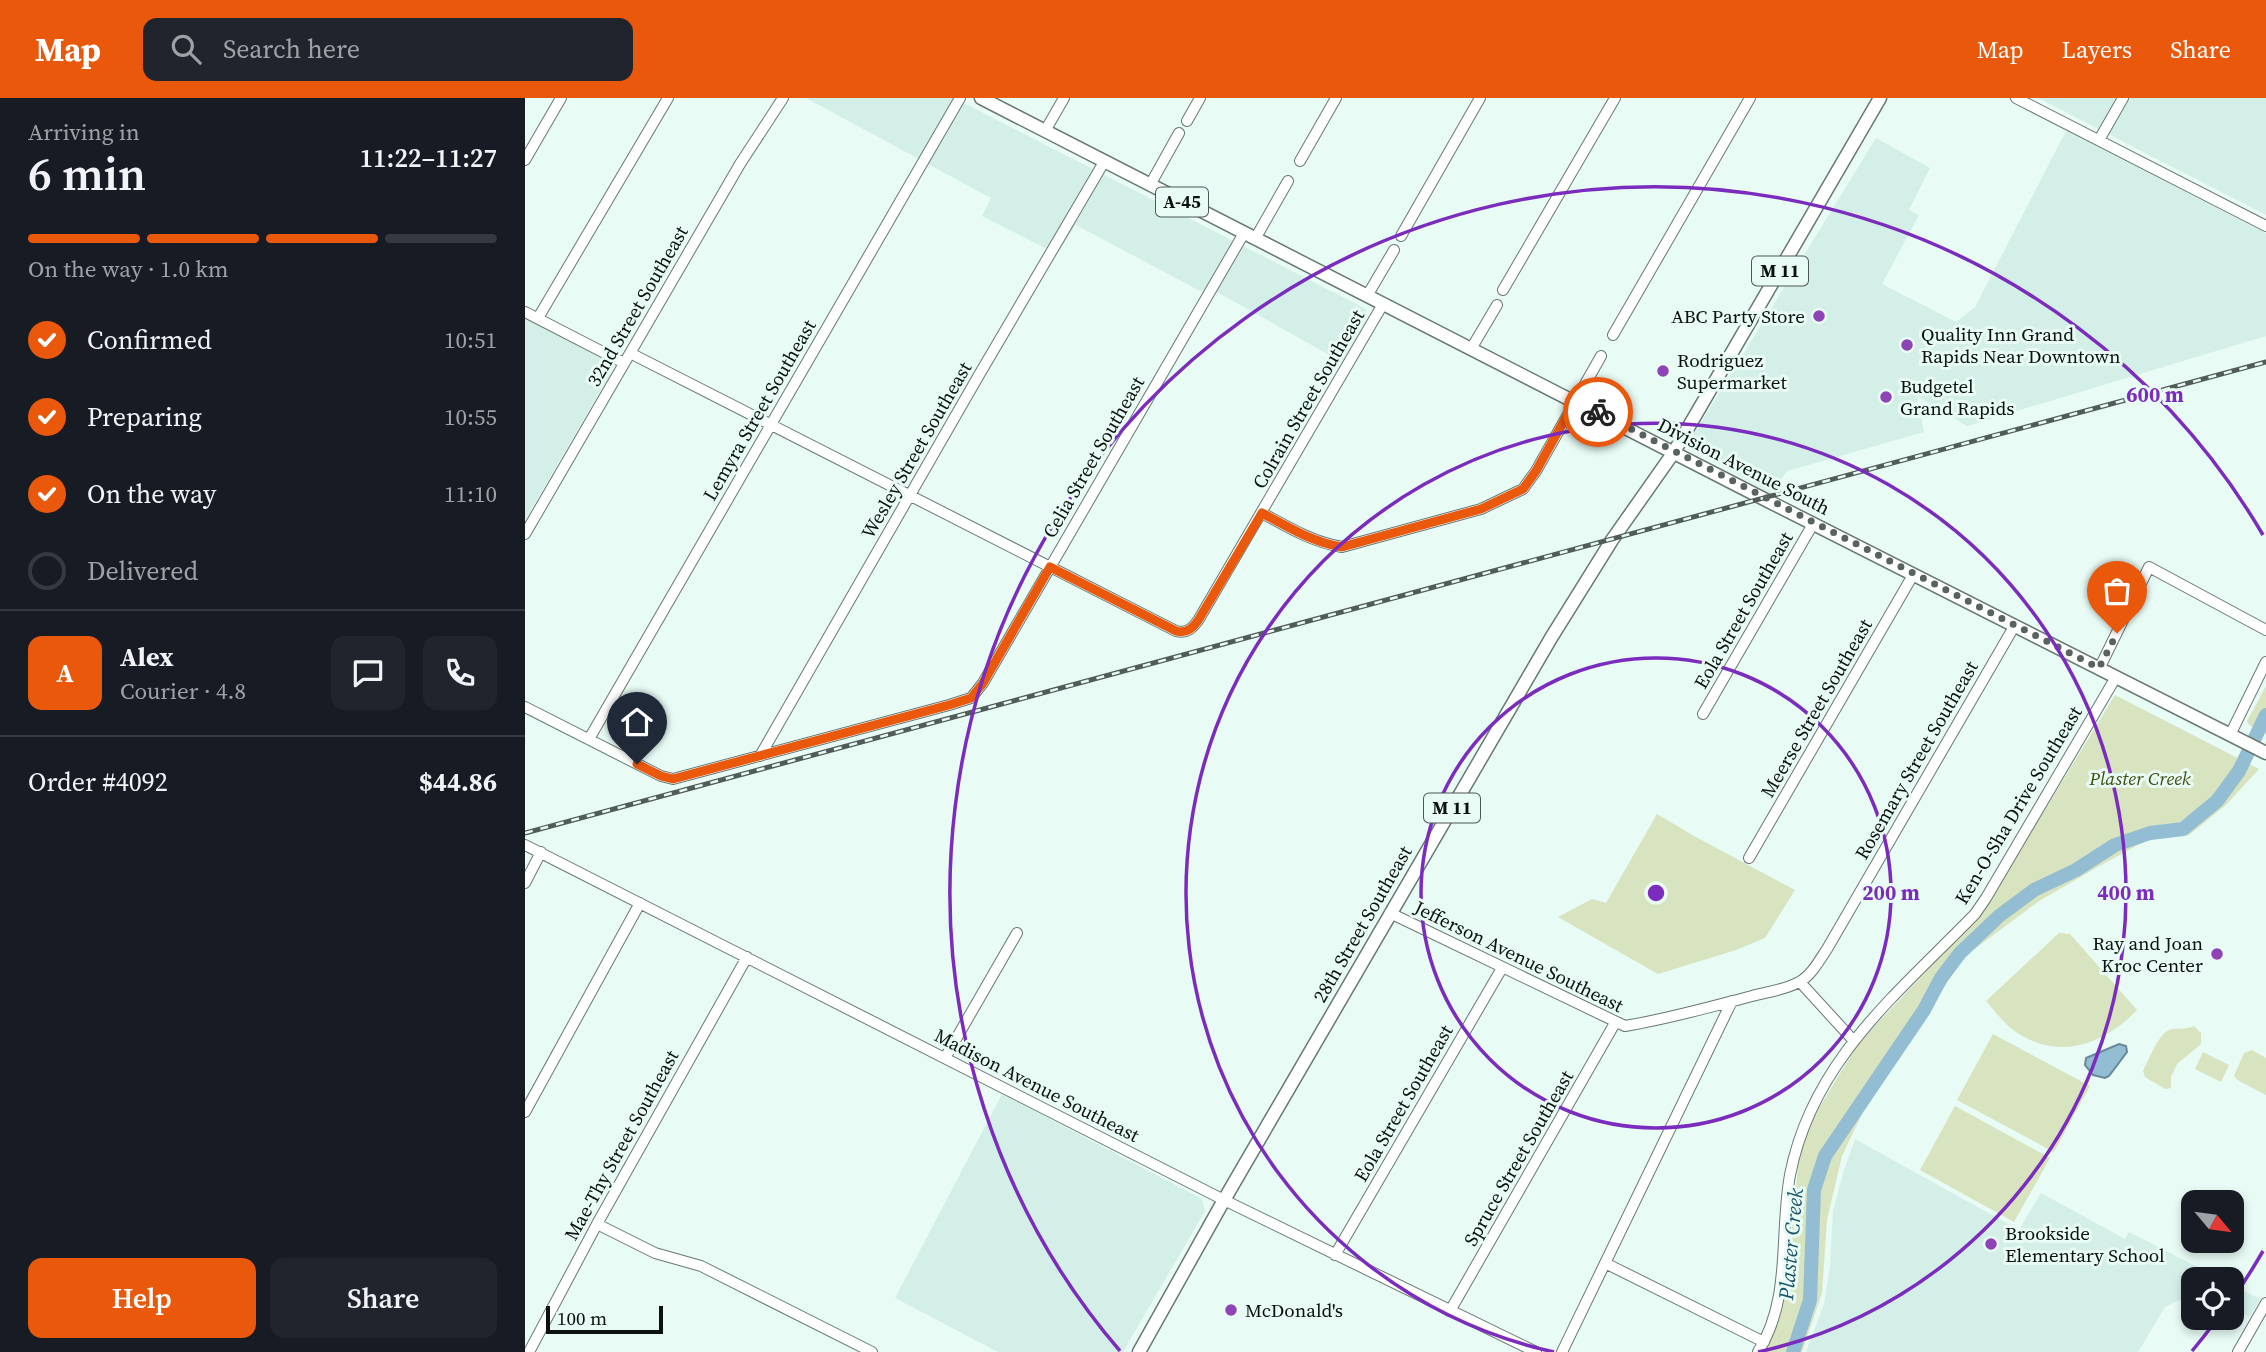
<!DOCTYPE html>
<meta charset="utf-8">
<style>
body{margin:0;font-family:"Source Serif 4",serif;background:#20242c;color:#f1f3f6;height:100vh;display:flex;flex-direction:column;font-size:26px;white-space:nowrap}
*{box-sizing:border-box;margin:0}
p{font-size:23px;color:#9ea1a6}
.icon{flex:none;width:38px;height:38px;fill:none;stroke:currentColor;stroke-width:2;stroke-linecap:round;stroke-linejoin:round}
.map{position:relative;flex:1;overflow:hidden}
.side{display:flex;flex-direction:column;background:#171b24;width:525px}
.side>*{flex:none}
.needle{width:46px;rotate:119deg}
.controls{position:absolute;left:1656px;top:1092px;display:grid;gap:14px}
.controls a{display:grid;place-items:center;width:63px;height:63px;border-radius:14px;background:#171b24;box-shadow:0 4px 10px #0003;font-size:35px}
.scale{position:absolute;left:21px;bottom:18px;width:117px;box-sizing:border-box;padding-left:7px;border:4px solid #0a110f;border-top:0;font-size:19px;line-height:24px;white-space:nowrap;color:#0a110f;-webkit-text-stroke:5px #e8fbf5;paint-order:stroke}
.pin{position:absolute;display:grid;place-items:center;width:60px;height:60px;color:#fff;margin:-72px -30px;border-radius:50% 50% 50% 0;rotate:-45deg;box-shadow:0 0 7px #0007}
.pin .icon{rotate:45deg}
.courier{position:absolute;display:grid;place-items:center;width:70px;height:70px;margin:-35px;border:5px solid #ea580c;border-radius:50%;background:#fff;color:#222;box-shadow:0 2px 9px #0007}
.headline em{font-style:normal;font-weight:600}
.headline div{display:flex;flex-direction:column-reverse}
.headline{display:flex;align-items:center;justify-content:space-between;height:119px;padding:0 28px}
h1{font-size:46px;font-weight:600;line-height:52px}
.bar{display:grid;grid-template-columns:repeat(4,1fr);gap:10px 7px;align-content:center;height:84px;padding:0 28px}
.bar i{height:9px;border-radius:5px;background:#363941}
.bar .selected{background:#ea580c}
.bar p{grid-column:span 4}
.line{display:flex;align-items:center;gap:18px;padding:0 28px;border-top:2px solid #363941}
.line div{flex:1}
.round{display:grid;place-items:center;flex:none;width:74px;height:74px;border-radius:14px;background:#20242c}
ol{padding:0 28px;list-style:none}
li{display:flex;align-items:center;gap:21px;height:77px}
li p{margin-inline-start:auto}
li .icon{padding:7px;border-radius:50%;background:#ea580c;color:#fff;stroke-width:4}
li:last-child{color:#9ea1a6}
li i{width:38px;height:38px;border:4px solid #363941;border-radius:50%}
.button{display:flex;gap:14px;margin-top:auto;padding:14px 28px}
.button a{flex:1;height:80px;border-radius:14px;background:#ea580c;color:#fff;font-size:28px;font-weight:600;line-height:80px;text-align:center}
.button a+a{background:#20242c;color:#f1f3f6}
header{display:flex;align-items:center;gap:42px;box-sizing:border-box;height:98px;padding:0 35px;background:#ea580c;color:#fff}
header strong{font-size:33px}
nav{display:flex;gap:38px;margin-inline-start:auto;font-size:24px}
.search{width:490px;height:63px;background:#20242c;display:flex;align-items:center;gap:18px;box-sizing:border-box;padding:0 24px;border-radius:14px;color:#9ea1a6;font-size:26px}
main{display:flex;flex:1;min-height:0}
.map>svg:first-child{display:block}
.built{fill:#d4efe8}
.green{fill:#d8e3bf}
.water{fill:#92bdd2;stroke:#698998;stroke-width:2}
.lines{fill:none;stroke-linecap:round;stroke-linejoin:round}
.river{stroke:#92bdd2;stroke-width:14}
.minor-casing{stroke:#677873;stroke-width:12}
.major-casing{stroke:#677873;stroke-width:15}
.minor{stroke:#fff;stroke-width:10}
.major{stroke:#fff;stroke-width:12}
.rail-casing{stroke:#515c59;stroke-width:5}
.rail{stroke:#e8fbf5;stroke-width:2.5;stroke-dasharray:8;stroke-linecap:butt}
.done{stroke:#586360;stroke-width:7;stroke-dasharray:0 12.6}
.route{stroke:#ea580c;stroke-width:9}
.ring{fill:none;stroke:#7b2cbf;stroke-width:3.5}
.poi-dot{fill:#8e44b6;stroke:#e8fbf5;stroke-width:2.5}
.labels{text-anchor:middle;stroke-width:6;stroke-linejoin:round;paint-order:stroke}
.shield{fill:#e8fbf5;stroke:#4d5754;stroke-width:2}
.shield-label{font-size:18px;font-weight:bold;fill:#0a110f}
.street-label{font-size:19px;fill:#0a110f;stroke:#e8fbf5}
.poi-label{font-size:19px;fill:#0a110f;stroke:#e8fbf5;text-anchor:start}
.park-label{font-size:19px;font-style:italic;fill:#424f12;stroke:#e8fbf5}
.water-label{font-size:21px;font-style:italic;fill:#1c536a;stroke:#e8fbf5}
.centre{fill:#7b2cbf;stroke:#e8fbf5;stroke-width:3.5}
.ring-label{font-size:21px;text-anchor:middle;font-weight:bold;fill:#7b2cbf;stroke:#e8fbf5;stroke-width:6;stroke-linejoin:round;paint-order:stroke}
</style>
<header>
<strong>Map</strong>
<div class="search"><svg class="icon" aria-label="search" viewBox="0 0 24 24"><circle cx="10" cy="10" r="6"/><path d="M15 15l6 6"/></svg>Search here</div>
<nav><a>Map</a><a>Layers</a><a>Share</a></nav>
</header>
<main>
<section class="side">
<div class="headline"><div><h1>6 min</h1><p>Arriving in</p></div><em>11:22–11:27</em></div>
<div class="bar"><i class="selected"></i><i class="selected"></i><i class="selected"></i><i></i><p>On the way · 1.0 km</p></div>
<ol>
<li><svg class="icon" aria-label="check" viewBox="0 0 24 24"><path d="M5 12l5 5 9-10"/></svg>Confirmed<p>10:51</p></li>
<li><svg class="icon" aria-label="check" viewBox="0 0 24 24"><path d="M5 12l5 5 9-10"/></svg>Preparing<p>10:55</p></li>
<li><svg class="icon" aria-label="check" viewBox="0 0 24 24"><path d="M5 12l5 5 9-10"/></svg>On the way<p>11:10</p></li>
<li><i></i>Delivered</li>
</ol>
<div class="line" style="height:126px"><b class="round" style="background:#ea580c;color:#fff">A</b><div><b>Alex</b><p>Courier · 4.8</p></div><a class="round"><svg class="icon" aria-label="chat" viewBox="0 0 24 24"><path d="M4 5h16v11H9l-5 4z"/></svg></a><a class="round"><svg class="icon" aria-label="phone" viewBox="0 0 24 24"><path d="M5 4h4l2 5-3 2q2 4 5 5l2-3 5 2v4C11 20 4 13 5 4z"/></svg></a></div>
<div class="line" style="height:91px"><div>Order #4092</div><b>$44.86</b></div>
<div class="button"><a>Help</a><a>Share</a></div>
</section>
<div class="map">
<svg width="1741" height="1254" viewBox="0 0 1741 1254">
<rect width="100%" height="100%" fill="#e8fbf5"/>
<path class="built" d="M281,0H429L841,211L842,220L817,264L692,194L688,200L551,127L532,156L457,118L466,100Z
M1513,0H1741V117Z
M1541,33L1741,135V238L1442,328L1392,298L1399,334L1262,373L1246,395L1175,356L1168,345L1169,336L1351,40L1405,70L1384,112L1394,117L1357,186L1431,224L1450,209Z
M0,220L82,262L86,275L0,422Z
M477,996L677,1101L680,1113L598,1254H473L370,1200Z
M1330,1041L1494,1132L1516,1095L1600,1141L1604,1134L1696,1181H1668V1199L1652,1203L1640,1209L1613,1254H1281L1299,1206L1305,1168L1308,1113L1319,1072Z
M1706,1187L1735,1201L1725,1219L1706,1209Z"/>
<path class="green" d="M1741,588V636L1724,627L1722,623Z
M1590,597L1734,671L1701,707L1664,737L1622,742L1578,766L1514,803L1440,858L1343,1003L1317,1058L1302,1122L1297,1195L1277,1254H1236L1257,1202L1263,1171L1274,1058L1288,1020L1333,946L1441,831L1482,774Z
M1132,716L1169,738L1270,792L1240,840L1211,852L1133,876L1033,819L1067,801L1081,805Z
M1534,835L1545,836L1612,912C1578,948 1530,964 1487,931C1477,923 1469,912 1461,903Z
M1669,928L1676,935V946L1652,966L1646,979V990L1640,991L1620,979L1618,973C1624,962 1634,933 1647,931C1655,930 1661,932 1669,928Z
M1468,936L1565,988L1529,1054L1432,1002Z
M1727,952L1741,960V997L1714,983L1709,978L1719,955Z
M1678,954L1704,967L1696,984L1670,971Z
M1430,1008L1525,1060L1489,1124L1395,1072Z"/>
<path class="water" d="M1594,946L1601,948L1602,954L1584,978L1580,980L1568,977L1560,967L1561,960Z"/>
<g class="lines">
<path class="river" d="M1268,1254L1285,1202L1289,1092L1300,1058L1399,912L1416,880L1435,855L1474,818L1509,792L1551,772L1590,747L1625,735L1658,731L1692,703L1714,673L1741,617"/>
<g class="minor-casing">
<path id="minor" d="M1491,0L1741,128
M662,23L675,0
M520,33L539,0
M1574,42L1598,0
M0,62L36,0
M775,63L811,0
M625,87L654,35
M876,138L955,0
M730,141L763,83
M978,192L1090,0
M842,198L869,152
M0,214L99,265
M13,220L143,0
M1088,237L1225,0
M946,251L972,207
M105,255L651,533C662,536 668,530 674,521L858,206
M737,415C763,429 787,444 817,449L956,411L998,391L1011,373L1076,258
M0,436L215,66L258,0
M1574,571L1624,469L1741,532
M0,609L136,678L148,681L424,607L446,600L458,585L719,135
M1178,616L1288,426
M1705,637L1741,564
M64,641L435,0
M235,658L454,277L579,64
M0,747L699,1102L1011,1254
M1224,760L1388,477
M0,785L16,754
M865,815L1100,928C1143,921 1185,909 1227,898C1242,894 1260,892 1274,884C1286,878 1294,863 1302,851L1490,527
M1275,884L1328,942
M420,960L492,835
M0,1014L115,805
M72,1126L130,1155L176,1168L347,1254
M810,1157L977,870
M1080,1165L1239,1244
M925,1213L1090,925
M4,1254L72,1126L222,859
M1037,1254L1207,903
M1233,1254C1267,1200 1254,1137 1265,1077C1287,963 1373,895 1450,816L1461,800L1591,579
M1713,1254L1741,1205"/>
</g>
<g class="major-casing">
<path id="major" d="M456,0L1239,401L1741,655
M614,1254L699,1102L1026,540L1087,442L1149,354L1355,0"/>
</g>
<use href="#minor" class="minor"/>
<use href="#major" class="major"/>
<g class="rail-casing">
<path id="rail" d="M0,735L1741,264"/>
</g>
<use href="#rail" class="rail"/>
</g>
<g class="lines">
<path class="done" d="M1073,314L1574,570L1592,535"/>
<path class="route" d="M112,666L136,678L148,681L424,607L446,600L458,585L525,469L651,533C662,536 668,530 674,521L737,415C763,429 787,444 817,449L956,411L998,391L1011,373L1050,303L1073,314"/>
</g>
<g class="ring">
<circle cx="1131" cy="795" r="235"/>
<path d="M1029 1254A470 470 0 1 1 1233 1254"/>
<path d="M1738 1153A705 705 0 0 1 1709 1199M1690 1224A705 705 0 0 1 1667 1253M595 1253A705 705 0 1 1 1738 437"/>
</g>
<g class="poi-dot">
<circle cx="1294" cy="218" r="7"/>
<circle cx="1382" cy="247" r="7"/>
<circle cx="1138" cy="273" r="7"/>
<circle cx="1361" cy="299" r="7"/>
<circle cx="1692" cy="856" r="7"/>
<circle cx="1466" cy="1146" r="7"/>
<circle cx="706" cy="1212" r="7"/>
</g>
<g class="labels">
<g class="shield">
<rect x="631" y="89.5" width="52" height="29" rx="5"/>
<rect x="1227" y="158.5" width="56" height="29" rx="5"/>
<rect x="899" y="695.5" width="56" height="29" rx="5"/>
</g>
<g class="shield-label">
<text x="657" y="110">A-45</text>
<text x="1255" y="179">M 11</text>
<text x="927" y="716">M 11</text>
</g>
<g class="street-label">
<text transform="translate(112 208) rotate(-60)" y="7">32nd Street Southeast</text>
<text transform="translate(783 301) rotate(-60)" y="7">Colrain Street Southeast</text>
<text transform="translate(234 312) rotate(-60)" y="7">Lemyra Street Southeast</text>
<text transform="translate(391 352) rotate(-60)" y="7">Wesley Street Southeast</text>
<text transform="translate(568 359) rotate(-60)" y="7">Celia Street Southeast</text>
<text transform="translate(1219 368) rotate(27)" y="7">Division Avenue South</text>
<text transform="translate(1218 512) rotate(-60)" y="7">Eola Street Southeast</text>
<text transform="translate(1291 610) rotate(-60)" y="7">Meerse Street Southeast</text>
<text transform="translate(1391 662) rotate(-60)" y="7">Rosemary Street Southeast</text>
<text transform="translate(1493 707) rotate(-59)" y="7">Ken-O-Sha Drive Southeast</text>
<text transform="translate(837 826) rotate(-60)" y="7">28th Street Southeast</text>
<text transform="translate(994 858) rotate(26)" y="7">Jefferson Avenue Southeast</text>
<text transform="translate(512 987) rotate(27)" y="7">Madison Avenue Southeast</text>
<text transform="translate(878 1005) rotate(-60)" y="7">Eola Street Southeast</text>
<text transform="translate(96 1047) rotate(-61)" y="7">Mae-Thy Street Southeast</text>
<text transform="translate(993 1060) rotate(-60)" y="7">Spruce Street Southeast</text>
</g>
<g class="poi-label">
<text x="1280" y="225" text-anchor="end">ABC Party Store</text>
<text x="1396" y="243">Quality Inn Grand<tspan x="1396" dy="22">Rapids Near Downtown</tspan></text>
<text x="1152" y="269">Rodriguez<tspan x="1152" dy="22">Supermarket</tspan></text>
<text x="1375" y="295">Budgetel<tspan x="1375" dy="22">Grand Rapids</tspan></text>
<text x="1678" y="852" text-anchor="end">Ray and Joan<tspan x="1678" dy="22">Kroc Center</tspan></text>
<text x="1480" y="1142">Brookside<tspan x="1480" dy="22">Elementary School</tspan></text>
<text x="720" y="1219">McDonald's</text>
</g>
<g class="park-label">
<text x="1615" y="687">Plaster Creek</text>
</g>
<g class="water-label">
<text transform="translate(1266 1146) rotate(-85)" y="7">Plaster Creek</text>
</g>
</g>
<circle cx="1131" cy="795" r="10" class="centre"/>
<g class="ring-label">
<text x="1630" y="304">600 m</text>
<text x="1366" y="802">200 m</text>
<text x="1601" y="802">400 m</text>
</g>
</svg>
<div class="controls">
<a><svg class="needle" viewBox="-14 -14 28 28"><path d="M0-13l5 13h-10z" fill="#e53935"/><path d="M0 13l5-13h-10z" fill="#9ea1a6"/></svg></a>
<a><svg class="icon" aria-label="locate" viewBox="0 0 24 24"><circle cx="12" cy="12" r="6"/><path d="M12 2v4M12 18v4M2 12h4M18 12h4"/></svg></a>
</div>
<div class="scale">100 m</div>
<div class="pin" style="left:1592px;top:535px;background:#ea580c"><svg class="icon" aria-label="bag" viewBox="0 0 24 24"><path d="M5 8h14l-1 12H6zM9 8a3 3 0 0 1 6 0"/></svg></div>
<div class="pin" style="left:112px;top:666px;background:#1f2937"><svg class="icon" aria-label="home" viewBox="0 0 24 24"><path d="M3 11l9-7 9 7M6 9v11h12V9"/></svg></div>
<div class="courier" style="left:1073px;top:314px"><svg class="icon" aria-label="bike" viewBox="0 0 24 24"><circle cx="6" cy="16" r="4"/><circle cx="18" cy="16" r="4"/><path d="M6 16l4-8h5l3 8M10 8l3 8H6M13 5h3"/></svg></div>
</div>
</main>
